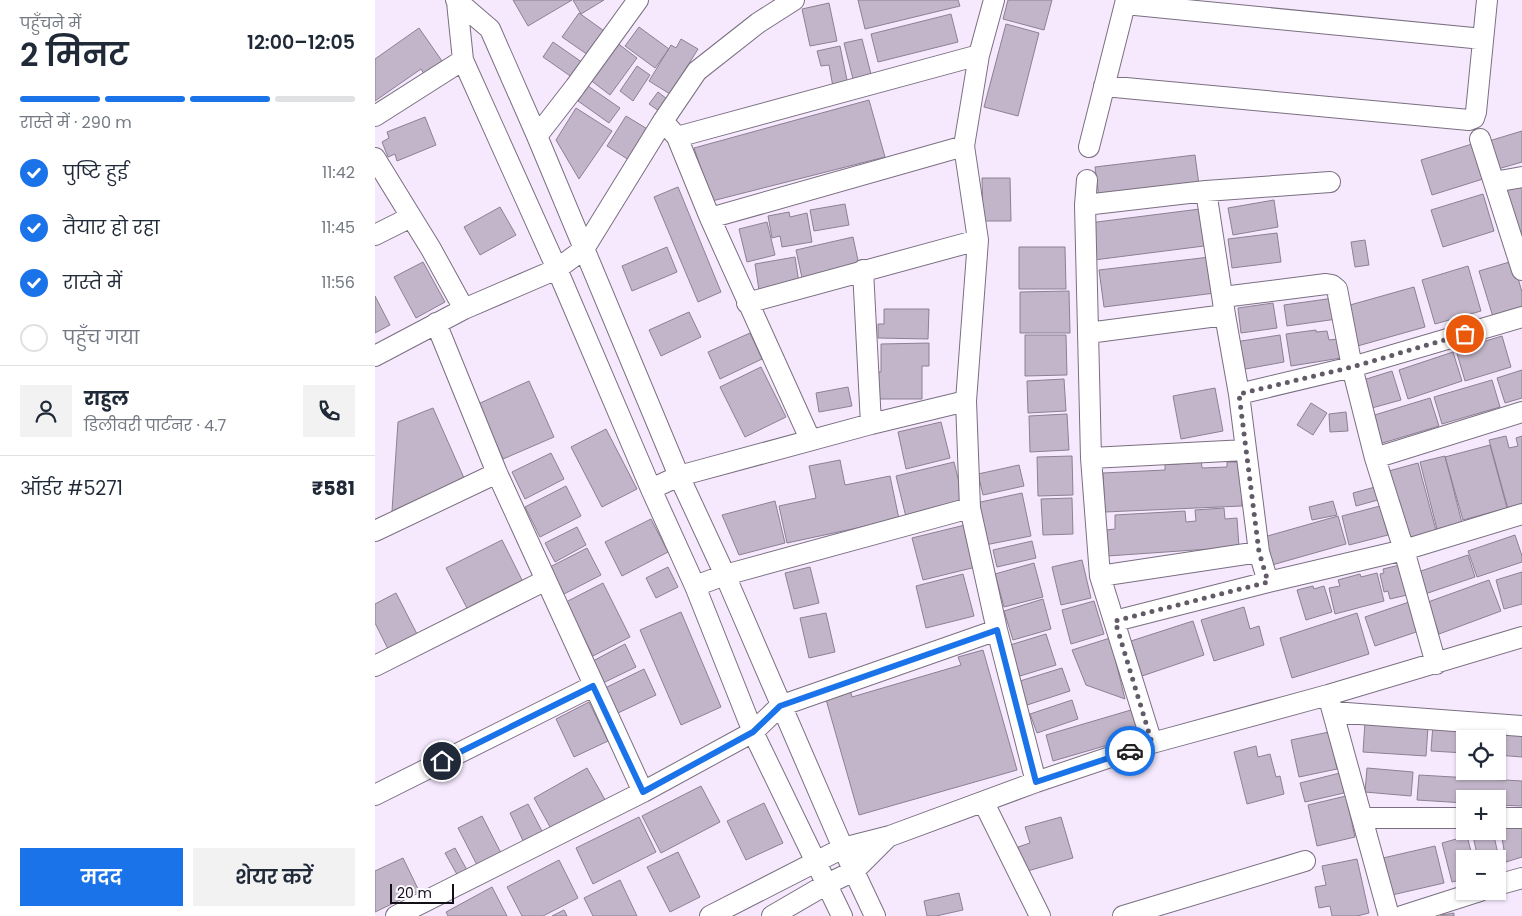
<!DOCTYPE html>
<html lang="hi">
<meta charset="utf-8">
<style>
body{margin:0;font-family:Poppins,"Noto Sans Devanagari",sans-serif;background:#f2f2f3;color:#1f2937;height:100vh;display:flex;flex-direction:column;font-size:19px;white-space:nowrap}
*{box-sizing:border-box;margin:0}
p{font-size:16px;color:#747a83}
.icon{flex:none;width:28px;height:28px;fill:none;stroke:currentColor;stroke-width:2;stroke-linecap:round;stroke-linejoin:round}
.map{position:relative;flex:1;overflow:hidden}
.side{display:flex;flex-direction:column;background:#fff;width:375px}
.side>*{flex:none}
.fabs{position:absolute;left:1081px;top:730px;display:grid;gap:10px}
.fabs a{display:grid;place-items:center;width:50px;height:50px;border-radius:0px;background:#fff;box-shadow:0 1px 4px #0004;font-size:25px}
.scale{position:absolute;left:15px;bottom:12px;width:64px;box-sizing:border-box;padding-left:5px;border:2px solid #130f16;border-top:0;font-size:14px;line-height:18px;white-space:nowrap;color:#130f16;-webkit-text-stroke:4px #fdfbff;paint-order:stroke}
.pin{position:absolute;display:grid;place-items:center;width:42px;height:42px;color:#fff;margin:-21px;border:2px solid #fff;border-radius:50%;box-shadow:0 1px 5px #0007}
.courier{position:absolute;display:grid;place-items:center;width:50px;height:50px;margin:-25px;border:4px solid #1a73e8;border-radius:50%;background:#fff;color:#222;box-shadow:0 1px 6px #0007}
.overview em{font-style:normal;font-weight:600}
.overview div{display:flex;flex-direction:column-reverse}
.overview{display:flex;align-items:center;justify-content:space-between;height:85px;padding:0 20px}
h1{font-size:32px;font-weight:600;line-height:38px}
.bar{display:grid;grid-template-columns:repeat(4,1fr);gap:8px 5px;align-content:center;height:60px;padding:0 20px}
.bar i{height:6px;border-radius:4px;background:#e0e1e3}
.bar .selected{background:#1a73e8}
.bar p{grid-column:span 4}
.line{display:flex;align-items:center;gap:12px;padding:0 20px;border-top:1px solid #e0e1e3}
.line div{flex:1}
.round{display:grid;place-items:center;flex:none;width:52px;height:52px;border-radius:0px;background:#f2f2f3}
ol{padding:0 20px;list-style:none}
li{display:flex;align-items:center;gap:15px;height:55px}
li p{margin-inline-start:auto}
li .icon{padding:5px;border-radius:50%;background:#1a73e8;color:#fff;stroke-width:4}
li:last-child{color:#747a83}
li i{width:28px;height:28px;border:2px solid #e0e1e3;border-radius:50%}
.primary-button{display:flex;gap:10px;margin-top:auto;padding:10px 20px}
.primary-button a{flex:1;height:58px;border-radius:0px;background:#1a73e8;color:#fff;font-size:20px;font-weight:600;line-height:58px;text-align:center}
.primary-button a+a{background:#f2f2f3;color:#1f2937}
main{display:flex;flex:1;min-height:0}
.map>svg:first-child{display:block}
.building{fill:#c2b5c9;stroke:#8c8093}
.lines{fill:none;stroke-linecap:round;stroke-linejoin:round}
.street-casing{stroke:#7a6f81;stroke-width:22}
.street{stroke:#fff;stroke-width:20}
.done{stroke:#625b67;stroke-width:5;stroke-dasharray:0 9}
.route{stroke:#1a73e8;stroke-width:6}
</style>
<main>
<section class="side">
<div class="overview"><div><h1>2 मिनट</h1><p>पहुँचने में</p></div><em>12:00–12:05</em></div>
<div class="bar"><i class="selected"></i><i class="selected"></i><i class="selected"></i><i></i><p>रास्ते में · 290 m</p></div>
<ol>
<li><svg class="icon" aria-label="check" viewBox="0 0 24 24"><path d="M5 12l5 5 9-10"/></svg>पुष्टि हुई<p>11:42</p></li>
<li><svg class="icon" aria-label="check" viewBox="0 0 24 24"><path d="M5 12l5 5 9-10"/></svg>तैयार हो रहा<p>11:45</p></li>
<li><svg class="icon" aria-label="check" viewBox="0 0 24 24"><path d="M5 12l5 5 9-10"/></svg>रास्ते में<p>11:56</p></li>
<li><i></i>पहुँच गया</li>
</ol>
<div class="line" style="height:90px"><a class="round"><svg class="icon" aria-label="person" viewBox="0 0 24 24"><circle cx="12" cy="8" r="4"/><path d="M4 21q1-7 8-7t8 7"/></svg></a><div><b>राहुल</b><p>डिलीवरी पार्टनर · 4.7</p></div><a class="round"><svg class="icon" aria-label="phone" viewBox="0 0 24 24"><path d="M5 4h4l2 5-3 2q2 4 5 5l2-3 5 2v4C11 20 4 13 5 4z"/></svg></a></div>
<div class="line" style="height:65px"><div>ऑर्डर #5271</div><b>₹581</b></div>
<div class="primary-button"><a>मदद</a><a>शेयर करें</a></div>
</section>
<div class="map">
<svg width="1147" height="916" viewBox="0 0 1147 916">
<rect width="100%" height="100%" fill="#f6e9fe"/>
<path class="building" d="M138,0H197L153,26Z
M198,0H229L206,14Z
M483,0H583L585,6L490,29Z
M633,0H677L669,30L628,19Z
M454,3L462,41L435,46L427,9Z
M204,13L232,33L216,57L187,37Z
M576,14L583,42L503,62L496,34Z
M631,24L664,33L643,116L609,107Z
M264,27L294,49L280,68L250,46Z
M44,28L67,61L49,74L46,69L0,101V59Z
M306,39L323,49L295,94L274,81L296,45L301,48Z
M487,39L497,78L479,83L469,43Z
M178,42L211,65L201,80L168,57Z
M241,42L262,58L235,95L214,79Z
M465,46L473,85L458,87L454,65L446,66L442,51Z
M262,66L275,75L258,101L245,91Z
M213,86L245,108L234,123L203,101Z
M283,92L292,99L284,111L274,104Z
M494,100L510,157L337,201L319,148Z
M201,108L237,131L204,179L181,140Z
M251,116L274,130L254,160L232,146Z
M50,117L61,145L22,161L20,154L13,157L7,142L14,138L12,132Z
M1147,131V162L1123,169L1114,141Z
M1097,144L1108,179L1057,195L1046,160Z
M820,155L824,185L724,198L720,167Z
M607,178H635L636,221H608Z
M1147,180V253L1128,185Z
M303,187L346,292L323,302L279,197Z
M1108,194L1119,231L1068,247L1056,210Z
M899,200L903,227L858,235L853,208Z
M470,204L474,225L439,231L435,210Z
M125,207L141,235L105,255L89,227Z
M825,209L829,246L719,260L714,223Z
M414,212L415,217L432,213L437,242L407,247L405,236L397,238L393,216Z
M392,222L400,255L372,262L364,229Z
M902,233L906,262L857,268L853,239Z
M478,237L484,265L427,278L421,250Z
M990,240L994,265L980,267L976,242Z
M292,247L302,272L257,291L247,266Z
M644,247H690L691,289H644Z
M420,257L424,283L384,290L380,264Z
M835,257L840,293L729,307L724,270Z
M1138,261L1147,292V309L1118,317L1104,271Z
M48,262L70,302L41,318L19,277Z
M1093,266L1106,311L1060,324L1047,280Z
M1039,287L1050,327L979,347L968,307Z
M694,291L695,333H645V292Z
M0,296L15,325L0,333Z
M959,298L962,319L912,326L909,305Z
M898,303L902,328L866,333L863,308Z
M509,309H554L553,339L503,338V324H509Z
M314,312L326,337L286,356L274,330Z
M941,330V332L952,331L954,340L963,339L966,358L916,366L911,334Z
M375,333L387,359L345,379L333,352Z
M650,335H691L692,375L650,376Z
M905,335L909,362L865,370L860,342Z
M1127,336L1136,367L1090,381L1081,350Z
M554,343V366H547V399H498V372H506V344Z
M1078,352L1087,381L1033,399L1024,370Z
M386,367L411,417L370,437L345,387Z
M1147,370V398L1130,403L1122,378Z
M1017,371L1026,400L993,409L985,381Z
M689,379L691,411L653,413L652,381Z
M1117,380L1125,407L1067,424L1059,397Z
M154,381L179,437L128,459L103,404Z
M473,387L477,406L444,412L441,393Z
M840,388L848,431L806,439L798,396Z
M1055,398L1064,426L1001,445L993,417Z
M936,403L952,413L938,435L922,425Z
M58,408L89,478L17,511L23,422Z
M971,412L973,431L955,432L954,414Z
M692,414L694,450L655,452L654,416Z
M566,422L575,458L531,469L523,432Z
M231,429L262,489L227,507L196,447Z
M1131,436L1134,448L1143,446L1141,438L1147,436V505L1133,509L1114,440Z
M1115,445L1132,508L1088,520L1070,457Z
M176,453L189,479L150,499L137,472Z
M697,456L698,495L663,496L662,457Z
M1070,456L1087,523L1062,529L1045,462Z
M826,459L827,468L852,467V462H865L867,506L730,512L728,473L790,470V464H804V460Z
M465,460L470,485L515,476L524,519L412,543L404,506L441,498L434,466Z
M579,462L589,503L531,517L521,476Z
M1043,463L1062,534L1029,543L1010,472Z
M644,465L649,486L608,495L603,474Z
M191,486L206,516L165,537L150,507Z
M1000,487L1003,500L981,506L978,493Z
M647,493L656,536L610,545L601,503Z
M697,498L698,534L668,535L666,499Z
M400,501L410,543L364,555L347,515Z
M958,501L962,515L937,520L934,507Z
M1005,506L1013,535L974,545L967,516Z
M849,508L850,519L862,518L864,547L732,556L731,530L740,529V515L810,511L811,522L821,521L820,510Z
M963,516L971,544L897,565L889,537Z
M276,519L293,552L247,576L230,542Z
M590,525L601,567L548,580L537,538Z
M202,527L211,545L180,562L170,543Z
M1140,535L1147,556V562L1102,577L1093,551Z
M127,540L148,582L93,610L71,568Z
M657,541L661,558L622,567L618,550Z
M212,548L226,575L189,594L175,567Z
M1093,555L1100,577L1050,594L1043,572Z
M707,560L716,598L686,605L677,567Z
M659,563L668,597L629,607L620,574Z
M1025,565L1032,595L1015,599L1013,591L1009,592L1005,574L1009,573L1008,569Z
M293,567L303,587L281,598L271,578Z
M435,567L444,603L419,609L410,573Z
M1147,572V604L1129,609L1121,580Z
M1002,573L1009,601L960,614L954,588L965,586L963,580L985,574L986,577Z
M588,574L599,616L551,628L541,586Z
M1114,580L1126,611L1064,634L1053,602Z
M228,583L255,637L218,656L191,602Z
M938,586L939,589L949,586L957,612L931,620L922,590Z
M21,593L43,636L14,651L0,623V604Z
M668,599L676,629L638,640L629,611Z
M719,601L729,634L696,644L687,610Z
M1034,602L1044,631L1000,646L990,617Z
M869,607L875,629L884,626L889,645L839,661L826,620Z
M306,612L346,707L306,725L265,630Z
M451,613L460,652L434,658L425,618Z
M982,613L994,654L917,678L905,638Z
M818,621L829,655L767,676L756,641Z
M671,634L681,665L645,676L635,645Z
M735,638L750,699L711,685L697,650Z
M250,644L261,667L228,683L218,661Z
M608,650L642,770L484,815L450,696L475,689L477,697L586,665L583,657Z
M687,668L695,691L652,705L645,681Z
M269,669L281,695L243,713L230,688Z
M697,700L703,719L662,733L655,714Z
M214,702L233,741L199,757L181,719Z
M756,710L764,736L678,761L671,735Z
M990,722L1053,727L1051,756L988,752Z
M1058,724L1112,728L1111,739H1090V753L1056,751Z
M1115,729L1147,731V757L1122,755V739H1115Z
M954,732L962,769L924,777L916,740Z
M881,746L883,757L895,754L901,777L905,776L909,794L872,804L859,752Z
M212,768L233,805L179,834L159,798Z
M992,768L1038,772L1036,796L990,792Z
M965,773L969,793L930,802L925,783Z
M1044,775L1147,781V806L1122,805V799H1090V803L1042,800Z
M326,786L345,822L286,853L267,816Z
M971,796L980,837L942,846L933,805Z
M389,803L408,843L371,860L352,821Z
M153,804L170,837L151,847L135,813Z
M107,816L126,853L102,865L83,828Z
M264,817L281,852L218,884L201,848Z
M686,817L698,858L649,872L643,847L655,843L650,827Z
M1147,824V857L1131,862L1125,826Z
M1118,832L1127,871L1122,872V859H1103L1098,836Z
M1092,836L1098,859H1090V879L1077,882L1067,843Z
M1060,846L1069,883L1017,895L1008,858Z
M80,848L93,872L84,878L70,853Z
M303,852L325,897L295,912L272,867Z
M28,858L44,891L0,912V871Z
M982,859L994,913L982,916H957L955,906L944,908L940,887L951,885L947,866Z
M184,860L203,898L168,916H147L132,887Z
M245,880L262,916H218L209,898Z
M117,887L132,916H73L71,912Z
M584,893L588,910L561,916H552L549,901Z
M189,910L192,916H177Z
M1079,913V916H1066V915Z"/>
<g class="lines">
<g class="street-casing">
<path id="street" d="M81,0L115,29L162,136L304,476L350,575L468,848L500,916
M619,0L604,55L589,146L603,240L591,401L595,508L622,630L661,782
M82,2L88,60L182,269L276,489L320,586L378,732L467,916
M750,4L1108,39
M729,86L1094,120L1099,118L1101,112L1112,0
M0,116L88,60
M288,121L302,137L335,218L435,439
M162,136L200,87L263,0
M302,137L604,55
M1105,139L1147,270
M714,147L751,0
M0,158L56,249L89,309
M712,180L710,205L716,458L725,576L777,743
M1119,182L1147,177
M831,191L850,315L864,394L884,552L893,582
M710,205L831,191L955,182
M335,218L589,146
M0,235L36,217
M488,270L496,424
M848,297L951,284L957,285L962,289L977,367L1000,458L1029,550L1061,664
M372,303L603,240
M61,323L122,473L268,792
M713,333L850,315
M0,356L89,309L182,269L209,249L288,121L322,71L383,23L419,0
M864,394L977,367L1147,317
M716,458L871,450
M1000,458L1147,412
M276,489L304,476L496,424L591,401
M0,531L122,473
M725,576L884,552
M320,586L350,575L595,508
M740,621L893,582L1029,550L1147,514
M0,666L171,580
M953,695L1014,916
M958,712L1147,726
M0,795L218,686
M609,803L665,916
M987,818H1090
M1122,818H1147
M1122,885L1147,878
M21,916L268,792L378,732L405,706L622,630
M335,916L468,848L515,836L661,782L777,743L953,695L1147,637
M397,916L452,884L479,871L513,837
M748,916L930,861
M1027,916L1105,891"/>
</g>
<use href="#street" class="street"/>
</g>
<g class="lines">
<path class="done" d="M755,751L777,743L740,621L893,582L884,552L864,394L977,367L1090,334"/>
<path class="route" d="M67,761L218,686L268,792L378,732L405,706L622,630L661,782L755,751"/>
</g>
</svg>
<div class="fabs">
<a><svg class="icon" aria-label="locate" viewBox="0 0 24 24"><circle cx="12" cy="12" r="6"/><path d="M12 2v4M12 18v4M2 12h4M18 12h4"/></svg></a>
<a>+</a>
<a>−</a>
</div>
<div class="scale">20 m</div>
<div class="pin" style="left:1090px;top:334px;background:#ea580c"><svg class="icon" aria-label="bag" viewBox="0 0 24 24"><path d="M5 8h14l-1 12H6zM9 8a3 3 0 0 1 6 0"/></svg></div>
<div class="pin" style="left:67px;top:761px;background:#1f2937"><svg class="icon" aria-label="home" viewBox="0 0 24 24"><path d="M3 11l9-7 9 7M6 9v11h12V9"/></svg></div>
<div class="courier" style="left:755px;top:751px"><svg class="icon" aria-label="car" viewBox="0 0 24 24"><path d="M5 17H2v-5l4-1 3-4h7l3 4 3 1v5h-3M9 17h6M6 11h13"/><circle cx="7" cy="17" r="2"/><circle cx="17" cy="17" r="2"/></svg></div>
</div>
</main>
